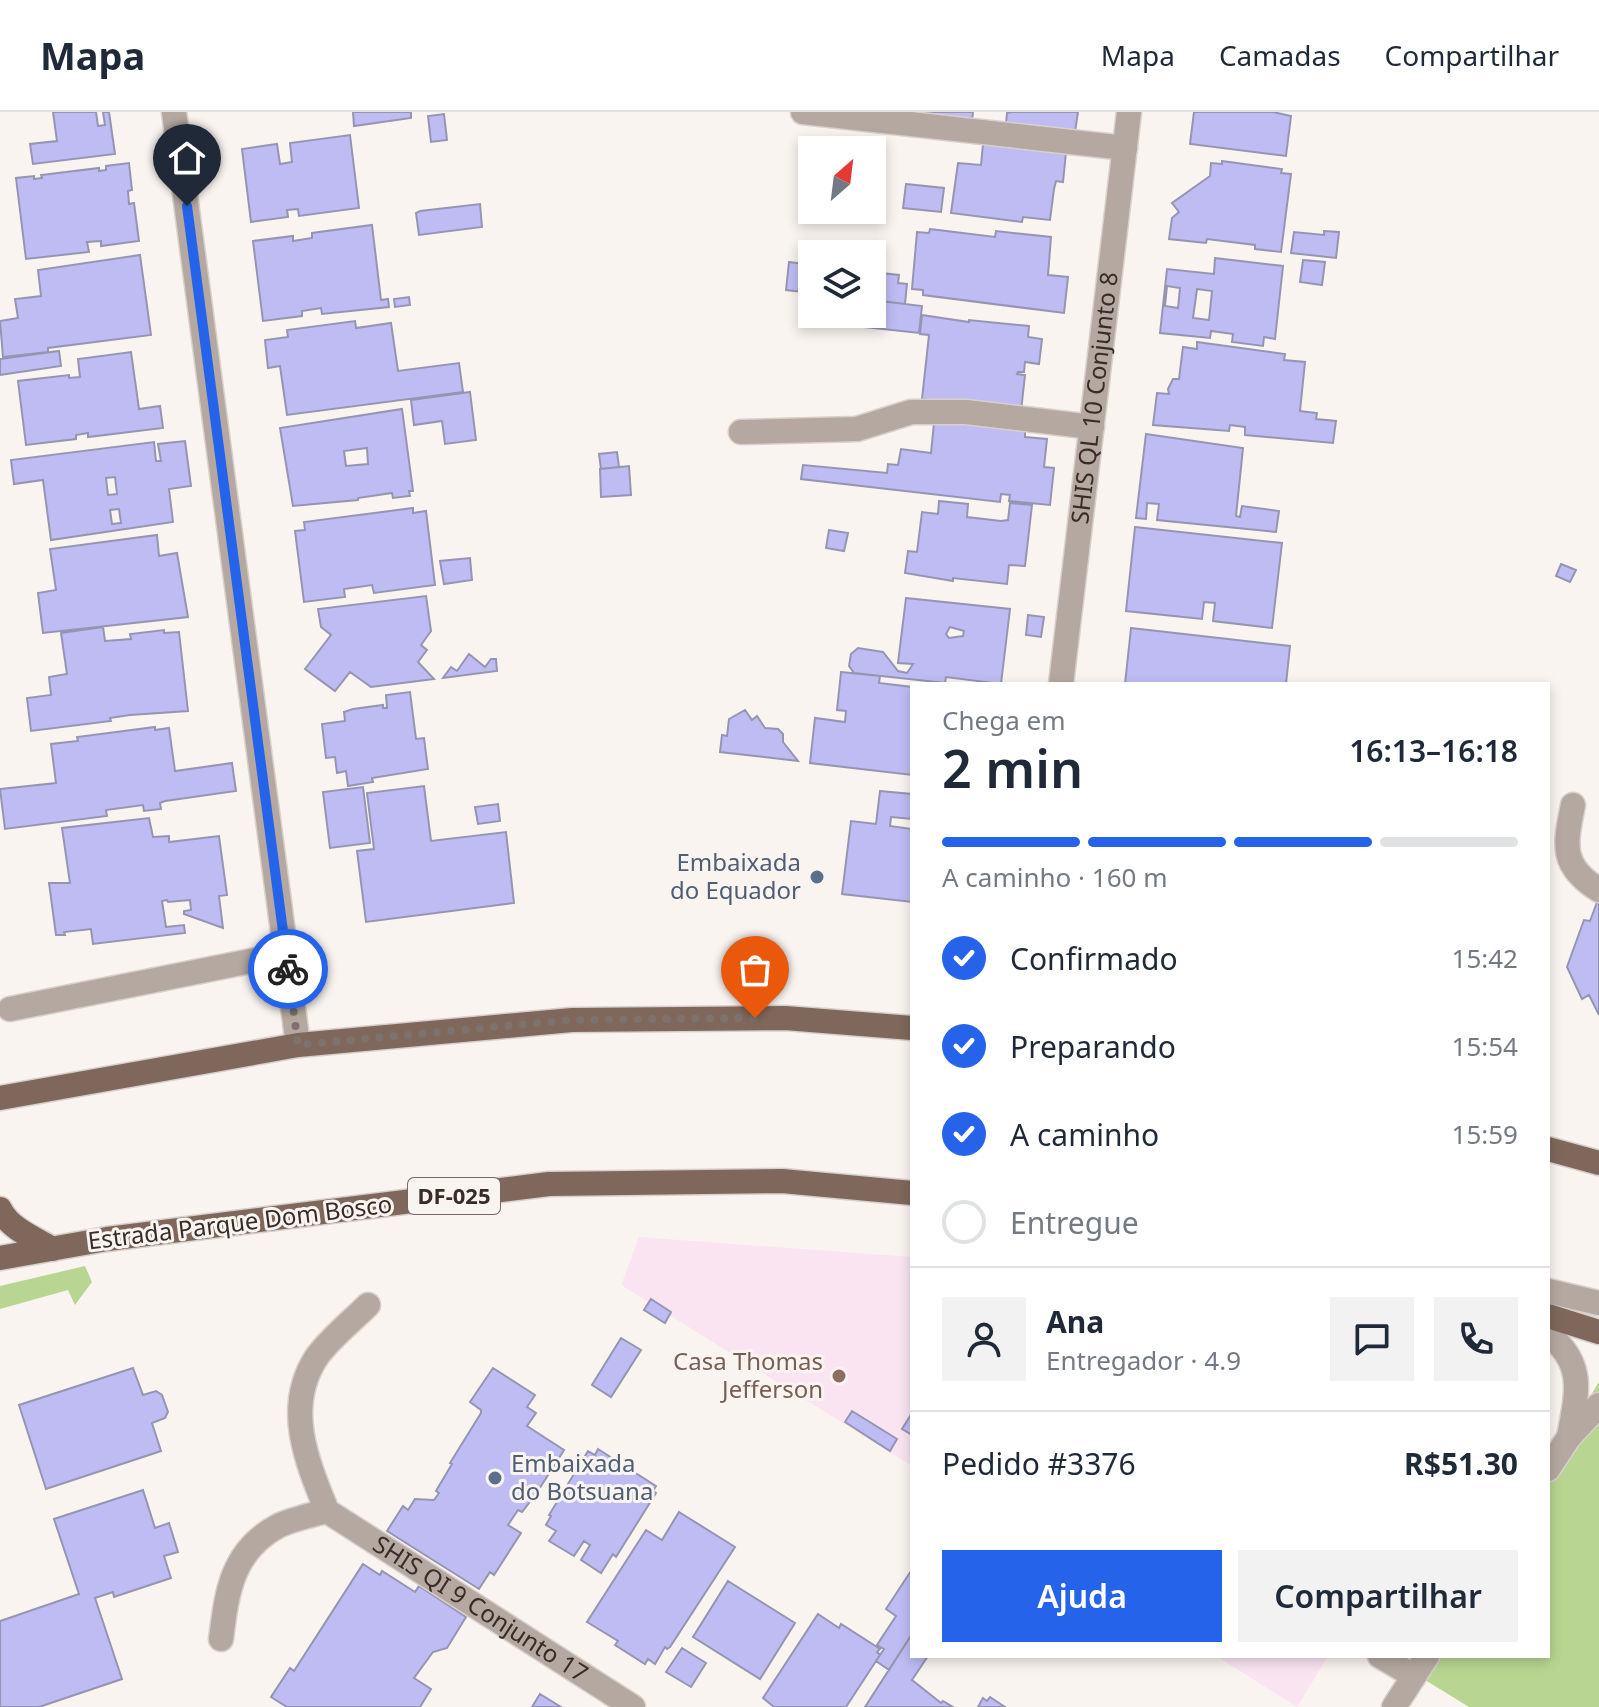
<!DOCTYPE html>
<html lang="pt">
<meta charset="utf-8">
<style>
body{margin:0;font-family:"Noto Sans",sans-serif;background:#f2f2f3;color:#1f2937;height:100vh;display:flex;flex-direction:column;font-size:30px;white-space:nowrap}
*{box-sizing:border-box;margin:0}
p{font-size:26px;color:#747a83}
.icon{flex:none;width:44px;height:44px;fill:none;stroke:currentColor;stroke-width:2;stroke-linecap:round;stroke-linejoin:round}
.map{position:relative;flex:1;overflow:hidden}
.sheet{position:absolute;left:910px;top:570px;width:640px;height:976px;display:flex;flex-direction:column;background:#fff;border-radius:0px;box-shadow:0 4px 12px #0003}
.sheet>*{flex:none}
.needle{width:52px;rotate:28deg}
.fabs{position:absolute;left:798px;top:24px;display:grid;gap:16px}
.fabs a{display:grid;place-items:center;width:88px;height:88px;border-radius:0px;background:#fff;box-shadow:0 4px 12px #0003;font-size:40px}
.pin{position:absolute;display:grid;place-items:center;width:68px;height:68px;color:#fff;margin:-82px -34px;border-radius:50% 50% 50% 0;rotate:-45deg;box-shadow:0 0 8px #0007}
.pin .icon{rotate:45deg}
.courier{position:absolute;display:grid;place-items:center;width:80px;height:80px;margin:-40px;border:6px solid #2563eb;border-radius:50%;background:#fff;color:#222;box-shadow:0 2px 10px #0007}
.headline em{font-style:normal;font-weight:600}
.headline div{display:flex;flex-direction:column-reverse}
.headline{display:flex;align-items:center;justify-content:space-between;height:136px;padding:0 32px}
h1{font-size:52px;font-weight:600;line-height:60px}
.bar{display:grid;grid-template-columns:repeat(4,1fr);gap:12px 8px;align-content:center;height:96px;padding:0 32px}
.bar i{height:10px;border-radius:6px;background:#e0e1e3}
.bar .active{background:#2563eb}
.bar p{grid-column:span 4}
.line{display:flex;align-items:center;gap:20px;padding:0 32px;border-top:2px solid #e0e1e3}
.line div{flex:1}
.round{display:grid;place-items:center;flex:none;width:84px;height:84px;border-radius:0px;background:#f2f2f3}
ol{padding:0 32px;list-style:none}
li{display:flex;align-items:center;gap:24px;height:88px}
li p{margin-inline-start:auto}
li .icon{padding:8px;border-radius:50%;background:#2563eb;color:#fff;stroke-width:4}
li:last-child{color:#747a83}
li i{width:44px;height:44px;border:4px solid #e0e1e3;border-radius:50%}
.cta{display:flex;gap:16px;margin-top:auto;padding:16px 32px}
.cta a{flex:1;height:92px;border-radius:0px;background:#2563eb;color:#fff;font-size:32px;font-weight:600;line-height:92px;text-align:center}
.cta a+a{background:#f2f2f3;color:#1f2937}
header{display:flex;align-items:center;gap:48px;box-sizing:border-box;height:112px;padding:0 40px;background:#fff;border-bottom:2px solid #e0e1e3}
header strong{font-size:38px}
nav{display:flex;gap:44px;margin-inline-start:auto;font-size:28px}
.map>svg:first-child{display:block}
.education{fill:#fae4f2}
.green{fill:#b8d691}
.building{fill:#bebcf3;stroke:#9595b2;stroke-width:2;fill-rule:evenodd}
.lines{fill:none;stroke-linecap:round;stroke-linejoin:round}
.minor-casing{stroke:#d7d0cc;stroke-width:27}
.major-casing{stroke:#d7d0cc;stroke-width:27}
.minor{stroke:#b5a8a0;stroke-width:24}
.major{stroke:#7f685b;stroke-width:24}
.done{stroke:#7d726d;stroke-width:8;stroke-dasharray:0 14.4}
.route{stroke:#2563eb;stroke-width:10}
.service-dot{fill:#5c6f8a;stroke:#faf4f1;stroke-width:3}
.education-dot{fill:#8d6e63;stroke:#faf4f1;stroke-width:3}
.labels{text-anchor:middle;stroke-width:6;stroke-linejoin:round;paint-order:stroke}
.shield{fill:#faf4f1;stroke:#736863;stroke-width:2}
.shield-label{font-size:22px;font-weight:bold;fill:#392c26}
.street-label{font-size:24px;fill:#392c26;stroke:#faf4f1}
.service-label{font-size:24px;fill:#4e5e75;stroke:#faf4f1;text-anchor:end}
.education-label{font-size:24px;fill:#785e54;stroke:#faf4f1;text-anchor:end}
</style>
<header>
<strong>Mapa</strong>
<nav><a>Mapa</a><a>Camadas</a><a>Compartilhar</a></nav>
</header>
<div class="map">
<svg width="1599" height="1595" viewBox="0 0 1599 1595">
<rect width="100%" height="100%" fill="#faf4f1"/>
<path class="education" d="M639,1125L912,1145V1354L621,1173Z
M1216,1544H1328L1297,1595Z"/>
<path class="green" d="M85,1154L92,1170L75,1193L68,1178L0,1197V1174Z
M1599,1270V1595H1469L1417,1563L1429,1544H1548V1352Z"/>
<path class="building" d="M53,0H96L98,14L105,13L103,0H109L115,42L33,52L30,32L57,29Z
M353,0H411V6L354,14Z
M917,0H973L972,9L917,3Z
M1012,0H1078L1075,20L1006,12L1007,1Z
M1194,0H1273L1291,4L1286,44L1190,32Z
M444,2L447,28L431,30L428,4Z
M984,22L1066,40L1063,70L1056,69L1054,77L1050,108L1023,105L1022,110L951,101L958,51L981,53Z
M350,23L359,96L299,104L298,97L287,98L288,105L251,110L242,37L277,32L280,52L292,50L290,31Z
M1222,49L1282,57L1281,61L1291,62L1281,140L1255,137V133L1207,127L1206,131L1169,127L1172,106L1179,100L1172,91L1210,64L1211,51L1222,52Z
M129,51L132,78L128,79L129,92L134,91L139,129L101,134V129L87,130L89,140L26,147L16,66L34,64V67L42,66L41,63L99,56V59L106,58V54Z
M906,72L944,76L941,100L903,96Z
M480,92L482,115L419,123L416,101L420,99Z
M372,113L381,188L388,187L389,195L322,202L321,196L302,199V204L263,209L253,129L293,124V129L312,126V121Z
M930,117L995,125L996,119L1051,125L1048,163L1068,165L1064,201L923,183V178L912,177L917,120L929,121Z
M1324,119L1339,120L1336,146L1291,141L1294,120L1324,123Z
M140,143L151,223L48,236V240L3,245L0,209L18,206L15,187L41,184L38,158Z
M1215,146L1283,154L1275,227L1264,225L1263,234L1232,230L1233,222L1211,219L1210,226L1160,221L1167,157L1214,162ZM1167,174L1180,176L1178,196L1165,194ZM1197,177L1212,179L1209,208L1193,206Z
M1303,148L1325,150L1322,173L1300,170Z
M789,150L812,153V181L786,178Z
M872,160L899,163L898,171L907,172L905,192L872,188Z
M409,185L410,193L395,195L394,187Z
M872,188L922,194L919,221L828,211L829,202H872Z
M922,203L969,210V208L1029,214L1028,225L1042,227L1039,252L1025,250L1024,260H1018L1017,262L1025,263L1021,299L922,287L929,223L920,222Z
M355,209L356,216L391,211L398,259L459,251L463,280L287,303L280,254L268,256L265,228L288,225L287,218Z
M1197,230L1285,242L1284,248L1305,250L1300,299L1317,301L1316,307L1336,309L1333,331L1245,323V315L1230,313L1229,319L1153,313L1157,281L1169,282L1168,277L1173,267H1179L1183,235L1197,237Z
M59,239L61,254L0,263V247Z
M131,240L139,297L160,294L163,316L88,325V321L76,323V327L26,333L18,269L69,263V266L80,265L78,247Z
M470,280L476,328L445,332L442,309L414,313L411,288Z
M402,297L413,379H409L410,384L393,386L392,381L358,386V388L293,394L280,316ZM367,336L368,352L346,354L344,339Z
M935,301L1025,317V325L1047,327L1044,355L1054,356L1050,393L1009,389L1010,383L1001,382L1000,390L801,367L803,353L887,361L888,352L898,353L901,337L931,341Z
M1146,322L1243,336L1236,404L1240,405L1242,394L1279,399L1276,420L1157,408L1159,392L1147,391L1146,407L1136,406Z
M185,329L191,374L169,377L173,410L51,428L43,368L14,372L11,348L154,330L156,349H161L158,332ZM115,365L117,382L108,383L106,366ZM119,397L121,411L112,412L110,398Z
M617,340L619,355L601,357L599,342Z
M629,354L631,383L601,385L600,357Z
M939,389L968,392L967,405L1001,409L1008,408L1010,391L1032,393L1025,454L1009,453L1007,472L953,466V469L905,461L908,439L917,440L922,400L938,402Z
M413,396V401L426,399L435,473L374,481L372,473L344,477L345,485L304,490L295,419L305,418L304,410Z
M1135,415L1282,431L1272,516L1213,509L1215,491L1204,490L1202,507L1126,499Z
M829,418L848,421L844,439L826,436Z
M157,423L159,444L177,441L188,505L43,521L38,481L56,478L50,437Z
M470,446L472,468L444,472L440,449Z
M1561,452L1576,458L1570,470L1556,464Z
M426,484L431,519L421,533L427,538L418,550L434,567L371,575L350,560L335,579L305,557L331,523L321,515L318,497Z
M906,486L1010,497L1001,572L946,565L945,571L854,561L849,554L851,542L858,536L883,540L898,559L907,561L913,552L898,551ZM950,515L964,519L963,524L949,526L946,522Z
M1028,503L1044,505L1041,525L1026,523Z
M103,515L105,529L131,527L130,522L164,518V521L179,520L188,599L130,603L110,606L111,609L31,619L27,586L51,583L49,565L67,562L61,521Z
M1131,516L1290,534L1286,572H1125Z
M469,542L485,555L491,547H496L497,559L443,566L451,555L457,559Z
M841,560L880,564L879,571L912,575V663L810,651L815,606L845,610L846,599L837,598Z
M410,580L416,627L424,626L428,657L372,666L373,670L348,674L346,659L337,661L335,645L326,646L322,612L345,609L344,600L353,597L383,593V596H387L386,583Z
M745,598L752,608L757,604L765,616L778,617L783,622V630L798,649L720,640L722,623L727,624L729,607Z
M155,615V618L169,616L175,659L232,651L236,679L165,689L160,691L161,697L144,699L143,693L106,698L107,704L5,717L0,677L56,671L51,632L78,629L77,625Z
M424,674L431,729L506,720L514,791L366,810L357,739L374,737L367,681Z
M363,675L370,731L330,736L323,680Z
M880,679L912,682V707L891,705L890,714L912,717V790L842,782L851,709L876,712Z
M498,692L500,709L478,712L475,695Z
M149,706L153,725L169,724V730L219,724L227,783L219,784L223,816L184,802V799L191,798L190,788L168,790L167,788L162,789L166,815L184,813L185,821L93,832L91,817L64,820L65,823H56L49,771H70L62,716Z
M1599,785V903L1589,883L1582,887L1567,855L1584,808L1590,809Z
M651,1187L671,1200L665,1211L644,1198Z
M621,1226L641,1238L611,1285L592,1273Z
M133,1256L143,1283L156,1279L162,1283L168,1300L165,1306L152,1311L161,1339L46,1377L19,1293Z
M493,1256L535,1283L527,1295L536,1301L527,1314L564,1338L536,1382L522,1400L518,1398L508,1413L521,1421L494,1463L490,1460L479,1477L387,1419L403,1394L408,1398L415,1387L434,1388L439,1381L436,1379L452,1352L450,1351L481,1301V1298L470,1290Z
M852,1299L897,1327L890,1339L845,1310Z
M912,1301V1323L902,1317Z
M598,1337L656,1374L653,1379L656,1381L616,1445L613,1442L601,1461L581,1448L590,1433L584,1429L574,1444L549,1429L556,1419L546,1413L551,1404L549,1403L588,1339L595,1343Z
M143,1378L155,1416L169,1411L178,1440L164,1444L171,1466L114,1485L113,1480L95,1486L122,1567L39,1595H0V1509L79,1482L54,1407Z
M679,1400L735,1435L670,1535L667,1537L665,1535L655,1552L648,1547L645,1552L615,1533L618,1529L587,1510L646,1418L662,1428Z
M363,1452L380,1463L382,1459L415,1480L419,1474L466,1505L447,1536L433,1540L414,1566L431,1577L420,1595H287L271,1585L290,1556L294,1559Z
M911,1459L912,1522L889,1558L876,1549L884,1537L877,1533L896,1504L886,1497Z
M728,1469L795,1511L760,1567L693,1525Z
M818,1502L839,1516L841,1512L880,1537L877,1540L880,1543L846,1595H774L763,1586Z
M912,1522V1544H928L912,1568L941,1591L943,1589L953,1595H865Z
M682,1536L706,1551L691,1575L666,1560Z
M540,1582L561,1595H532Z
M990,1585L1005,1595H978L983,1586L987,1589Z"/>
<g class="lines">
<g class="minor-casing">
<g id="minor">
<path d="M174,0L298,933"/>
<path d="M803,0L1125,36"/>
<path d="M741,320L857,317L911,300H966L1092,315"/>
<path id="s1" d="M1061,572L1129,0"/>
<path d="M1573,693C1565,733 1560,754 1599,778"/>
<path d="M10,897L286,842"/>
<path d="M1548,1179L1599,1191"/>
<path d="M1548,1222C1586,1252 1577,1282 1569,1325"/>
<path d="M1548,1357L1569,1325L1599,1293"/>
<path id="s2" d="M327,1399L633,1595"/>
<path d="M327,1399C307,1350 284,1296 316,1246C328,1228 352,1209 368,1193"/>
<path d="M221,1527C227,1479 232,1439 278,1414C293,1407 311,1403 327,1399"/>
<path d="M1380,1544L1414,1564"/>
<path d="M1394,1595L1427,1544"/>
</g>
</g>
<g class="major-casing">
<path id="major" d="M0,986L298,933L572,908L785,906L912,916
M1548,1037L1599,1051
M0,1097C10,1117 34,1126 53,1137
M0,1146L107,1127L549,1072L782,1069L912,1081
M1548,1204L1599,1220"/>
</g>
<use href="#minor" class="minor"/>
<use href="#major" class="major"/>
</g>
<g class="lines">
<path class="done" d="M288,857L298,933L572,908L755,906"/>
<path class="route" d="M187,94L288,857"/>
</g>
<g class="service-dot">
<circle cx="817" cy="765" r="8"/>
<circle cx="495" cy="1366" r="8"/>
</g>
<circle class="education-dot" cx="839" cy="1264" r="8"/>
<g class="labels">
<rect class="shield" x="408" y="1066" width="92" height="36" rx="6"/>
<g class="shield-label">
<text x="454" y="1092">DF-025</text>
</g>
<g class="street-label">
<text dy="8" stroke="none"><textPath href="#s1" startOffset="288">SHIS QL 10 Conjunto 8</textPath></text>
<text transform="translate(240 1111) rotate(-7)" y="8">Estrada Parque Dom Bosco</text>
<text dy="8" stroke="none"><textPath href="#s2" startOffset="182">SHIS QI 9 Conjunto 17</textPath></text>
</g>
<g class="service-label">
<text x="801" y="759">Embaixada<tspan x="801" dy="28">do Equador</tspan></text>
<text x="511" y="1360" text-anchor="start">Embaixada<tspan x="511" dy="28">do Botsuana</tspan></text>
</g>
<g class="education-label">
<text x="823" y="1258">Casa Thomas<tspan x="823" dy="28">Jefferson</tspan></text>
</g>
</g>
</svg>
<div class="fabs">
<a><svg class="needle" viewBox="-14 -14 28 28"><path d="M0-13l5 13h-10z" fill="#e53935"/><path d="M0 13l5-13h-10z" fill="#747a83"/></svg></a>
<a><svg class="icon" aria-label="layers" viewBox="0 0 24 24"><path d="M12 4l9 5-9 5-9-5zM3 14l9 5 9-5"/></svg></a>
</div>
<div class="pin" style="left:755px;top:906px;background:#ea580c"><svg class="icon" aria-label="bag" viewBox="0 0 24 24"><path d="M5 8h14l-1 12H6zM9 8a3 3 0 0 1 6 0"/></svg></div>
<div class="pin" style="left:187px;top:94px;background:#1f2937"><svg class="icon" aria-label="home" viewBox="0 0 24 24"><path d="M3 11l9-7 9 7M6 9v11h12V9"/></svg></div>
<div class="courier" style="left:288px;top:857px"><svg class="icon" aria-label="bike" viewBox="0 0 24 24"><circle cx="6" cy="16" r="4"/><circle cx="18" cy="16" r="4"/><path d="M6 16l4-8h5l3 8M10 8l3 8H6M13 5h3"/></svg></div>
<section class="sheet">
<div class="headline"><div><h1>2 min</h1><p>Chega em</p></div><em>16:13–16:18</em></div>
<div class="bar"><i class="active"></i><i class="active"></i><i class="active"></i><i></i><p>A caminho · 160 m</p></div>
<ol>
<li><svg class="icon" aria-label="check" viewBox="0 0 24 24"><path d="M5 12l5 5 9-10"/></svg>Confirmado<p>15:42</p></li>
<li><svg class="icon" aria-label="check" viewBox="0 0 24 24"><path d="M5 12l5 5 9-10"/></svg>Preparando<p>15:54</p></li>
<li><svg class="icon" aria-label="check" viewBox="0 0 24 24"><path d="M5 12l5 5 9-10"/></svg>A caminho<p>15:59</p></li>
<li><i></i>Entregue</li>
</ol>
<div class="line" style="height:144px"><a class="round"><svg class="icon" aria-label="person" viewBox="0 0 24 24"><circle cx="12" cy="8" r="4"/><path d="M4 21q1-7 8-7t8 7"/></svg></a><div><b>Ana</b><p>Entregador · 4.9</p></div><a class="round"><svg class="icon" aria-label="chat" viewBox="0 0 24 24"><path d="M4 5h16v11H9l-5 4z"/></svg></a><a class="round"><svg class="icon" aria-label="phone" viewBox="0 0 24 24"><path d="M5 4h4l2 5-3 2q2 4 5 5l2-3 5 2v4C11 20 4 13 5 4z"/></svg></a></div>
<div class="line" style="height:104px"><div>Pedido #3376</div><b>R$51.30</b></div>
<div class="cta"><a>Ajuda</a><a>Compartilhar</a></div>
</section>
</div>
